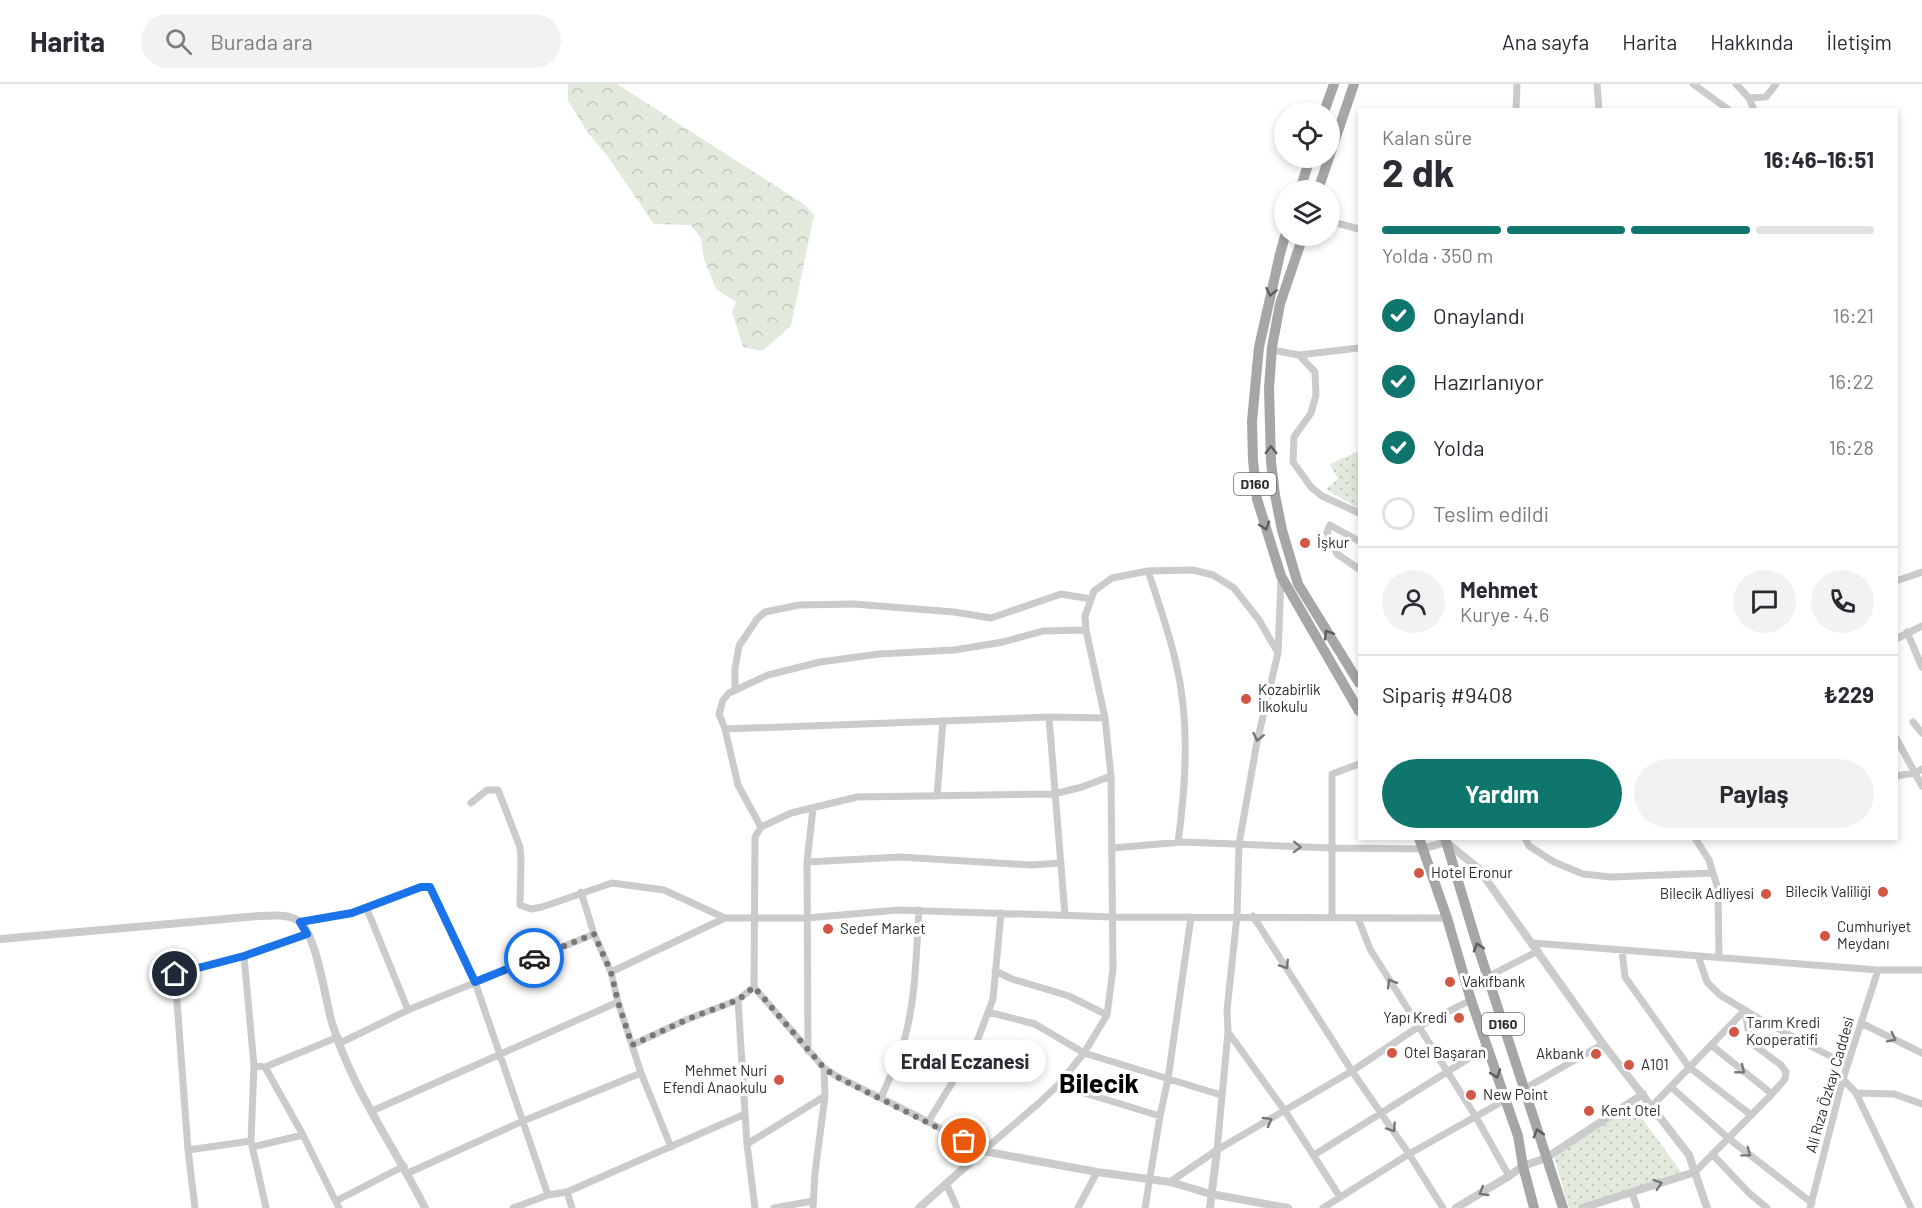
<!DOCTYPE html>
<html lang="tr">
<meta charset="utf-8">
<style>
body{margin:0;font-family:Barlow,sans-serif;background:#f2f2f3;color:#2b2b33;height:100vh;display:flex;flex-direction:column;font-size:22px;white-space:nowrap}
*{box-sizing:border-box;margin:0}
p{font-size:20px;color:#7c7c81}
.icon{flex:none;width:33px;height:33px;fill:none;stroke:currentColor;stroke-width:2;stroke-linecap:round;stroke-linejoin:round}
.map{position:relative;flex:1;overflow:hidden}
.side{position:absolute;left:1358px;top:24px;width:540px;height:732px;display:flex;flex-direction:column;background:#fff;border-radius:0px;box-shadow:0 3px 9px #0003}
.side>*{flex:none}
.buttons{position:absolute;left:1274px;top:18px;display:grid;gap:12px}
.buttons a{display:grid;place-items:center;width:66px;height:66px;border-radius:50%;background:#fff;box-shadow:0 3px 9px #0003;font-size:30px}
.pin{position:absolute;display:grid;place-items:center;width:51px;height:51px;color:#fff;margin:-26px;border:3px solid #fff;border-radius:50%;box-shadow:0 2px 6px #0007}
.courier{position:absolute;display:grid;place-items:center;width:60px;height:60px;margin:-30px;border:4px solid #1a73e8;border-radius:50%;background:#fff;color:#222;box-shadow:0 2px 8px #0007}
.bubble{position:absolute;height:42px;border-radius:21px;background:#fff;box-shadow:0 3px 9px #0003;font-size:20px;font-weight:700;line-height:42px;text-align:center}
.head em{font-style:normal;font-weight:700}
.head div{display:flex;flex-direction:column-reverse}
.head{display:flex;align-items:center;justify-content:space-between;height:102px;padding:0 24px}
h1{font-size:39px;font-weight:700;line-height:45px}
.bar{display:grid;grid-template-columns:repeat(4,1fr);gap:9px 6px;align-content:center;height:72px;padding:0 24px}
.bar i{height:8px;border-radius:4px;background:#e1e1e2}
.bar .current{background:#0f766e}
.bar p{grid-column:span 4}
.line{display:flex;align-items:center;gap:15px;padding:0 24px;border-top:2px solid #e1e1e2}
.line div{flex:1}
.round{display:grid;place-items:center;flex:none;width:63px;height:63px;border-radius:32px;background:#f2f2f3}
ol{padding:0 24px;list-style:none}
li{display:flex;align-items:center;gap:18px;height:66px}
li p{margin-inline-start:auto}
li .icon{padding:6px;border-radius:50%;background:#0f766e;color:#fff;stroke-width:4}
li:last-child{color:#7c7c81}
li i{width:33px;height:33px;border:3px solid #e1e1e2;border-radius:50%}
.button{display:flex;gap:12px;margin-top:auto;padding:12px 24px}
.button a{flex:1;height:69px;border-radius:36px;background:#0f766e;color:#fff;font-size:24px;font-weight:700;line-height:69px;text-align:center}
.button a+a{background:#f2f2f3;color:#2b2b33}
header{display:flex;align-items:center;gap:36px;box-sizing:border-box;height:84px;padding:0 30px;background:#fff;border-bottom:2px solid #e1e1e2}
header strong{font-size:28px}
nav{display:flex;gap:33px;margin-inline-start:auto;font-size:21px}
.search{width:420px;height:54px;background:#f2f2f3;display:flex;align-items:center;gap:15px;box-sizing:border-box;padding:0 21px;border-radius:33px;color:#7c7c81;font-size:22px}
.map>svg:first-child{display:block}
.grass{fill:url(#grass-dots)}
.forest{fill:url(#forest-crowns)}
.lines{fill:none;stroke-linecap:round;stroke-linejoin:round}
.minor{stroke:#cbcbcb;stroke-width:7}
.tertiary{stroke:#cbcbcb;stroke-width:8}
.primary{stroke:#a6a6a6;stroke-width:10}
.oneway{stroke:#5e5e5e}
.oneway2{stroke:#757575}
.done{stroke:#777;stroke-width:6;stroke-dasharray:0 10.8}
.route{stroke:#1a73e8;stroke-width:8}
.poi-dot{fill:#d15644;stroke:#fff;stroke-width:2}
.labels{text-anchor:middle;stroke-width:6;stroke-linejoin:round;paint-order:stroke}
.shield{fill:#fff;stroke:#6d6d6d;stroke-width:1.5}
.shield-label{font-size:14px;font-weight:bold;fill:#2e2e2e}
.poi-label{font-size:15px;fill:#2e2e2e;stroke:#fff;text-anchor:start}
.street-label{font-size:15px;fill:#2e2e2e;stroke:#fff}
.town-label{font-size:27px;font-weight:bold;fill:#000;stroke:#fff}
</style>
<header>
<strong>Harita</strong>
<div class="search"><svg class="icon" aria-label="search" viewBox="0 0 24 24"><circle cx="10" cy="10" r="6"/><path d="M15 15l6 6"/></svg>Burada ara</div>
<nav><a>Ana sayfa</a><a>Harita</a><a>Hakkında</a><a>İletişim</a></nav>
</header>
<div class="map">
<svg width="1922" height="1124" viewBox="0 0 1922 1124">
<defs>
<pattern id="grass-dots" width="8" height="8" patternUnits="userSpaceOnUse" patternTransform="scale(1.5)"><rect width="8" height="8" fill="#e1eadd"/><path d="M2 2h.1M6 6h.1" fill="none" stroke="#c1c9be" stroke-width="1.8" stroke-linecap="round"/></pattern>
<pattern id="forest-crowns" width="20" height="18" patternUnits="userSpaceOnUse" patternTransform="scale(1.5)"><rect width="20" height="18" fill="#e1eadd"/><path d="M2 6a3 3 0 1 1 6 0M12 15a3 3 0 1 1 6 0" fill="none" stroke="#c1c9be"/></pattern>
</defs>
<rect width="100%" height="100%" fill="#fff"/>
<path class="grass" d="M1359,367V425L1326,405L1338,395L1330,380Z
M1632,1020L1681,1088L1575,1124H1569L1554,1073Z"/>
<path class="forest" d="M568,0H617L805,121L814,131L791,242L762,267L743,263L732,228L736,218L716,205L704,175L701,154L691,141L654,140L608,73L589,50L568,17Z"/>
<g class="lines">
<path class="minor" d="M1597,0L1599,26
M1693,0L1729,26
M1736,0L1749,14L1754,26
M1749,14L1766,13L1776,0
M1516,26L1517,0
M1329,137L1359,145
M1272,266L1299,271L1315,288L1316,311L1311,329L1294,353L1293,378L1311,403L1322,412L1359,429
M1299,271L1359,264
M1359,457L1330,441L1327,448L1337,470L1359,485
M1148,487C1158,517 1169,548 1176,579C1190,637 1186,700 1178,758
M1896,497L1922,488
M1907,548L1922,583
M1896,555L1922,542
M735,606V584L739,562L757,535L765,528L799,521L854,520L954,528L991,534L1061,510L1091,515
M1049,633L1065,831
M1913,638L1922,649
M725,645L1049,633L1105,634
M1896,654L1922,702
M1896,692L1915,689L1922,685
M937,712L943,637
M471,719L487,706H498L520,763L521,776L520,821L531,825L542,823L612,799L664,806L725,834
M761,743L738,701L725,645L719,630L723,616L729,609L768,591L820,578L879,570L954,566L1003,558L1043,547L1086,546
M1525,754L1529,762L1554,778L1583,790L1611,793L1713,789
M1695,754L1709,776L1718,805L1719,874
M1112,764L1183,758L1331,764L1422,765
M807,778L900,773L1031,781L1060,779
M581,808L594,850L611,888L618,918L641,989L671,1063
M367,825L408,926
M1253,832L1352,987L1409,1070L1443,1124
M1332,833V690L1359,680
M1358,834L1370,865L1476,1033L1509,1092
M300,838L352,829L421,803H430L475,898L548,1111
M1533,859L1878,886H1922
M1622,866L1625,893L1689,983L1751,1031
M244,872L254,982L251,1057L266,1124
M1698,872L1707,898L1720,911L1763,937L1847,981
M995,887L1012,895L1069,912L1107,931
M611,888L725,834H807L898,826L1113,833L1447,834
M1487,893L1538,867
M754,903L824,984L838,993L919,1033L983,1067L1039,1019L1058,1001L1084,969L1107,931L1113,885L1111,692L1105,634L1086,546L1085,532L1094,507L1112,494L1148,487L1193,486L1213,491L1234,504L1259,536L1278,569
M738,916L747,1060L755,1124
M988,928L1035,940L1084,969L1221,1011
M1861,939L1922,969
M1228,948L1285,1027L1340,1113
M340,959L408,926L594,850
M632,961L688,935L738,916L754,903L755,753L761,743L791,729L857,713L1054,710L1082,703L1111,692
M1711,961L1772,1010
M808,967L807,778L813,724
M254,982L265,983L338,953
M265,983L303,1051L339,1124
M1843,995L1856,1009L1911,1124
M1058,1001L1160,1032
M1671,1003L1728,1054L1812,1119
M1524,1005L1603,960
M1856,1009L1894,1010L1922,1020
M881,1014C889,995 898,977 904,957C916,915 916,870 919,826
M1652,1022L1745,926
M372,1027L618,918
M928,1038L976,960L993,915L1001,829
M747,1060L825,1012
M252,1063L303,1051
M188,1066L251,1057
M1217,1066L1228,948L1227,926L1237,832L1239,760L1257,658L1278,569L1281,495
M1712,1070L1749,1109L1767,1124
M1314,1071L1487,963
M1695,1088L1772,1010L1785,995L1786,988L1781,981L1750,958L1745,926
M408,1089L523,1037L641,989
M1170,1098L1217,1066L1352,987L1418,943L1471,916
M946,1099L957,1124
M567,1108L572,1124
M1632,1108L1637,1124
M336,1117L404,1082
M195,1124L188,1066L175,890L244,872L307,850
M513,1124L548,1111L567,1108L745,1030
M774,1124L813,1117
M813,1124L815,1089L825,1012L824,984
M1078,1124L1097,1088
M1145,1124L1160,1032L1168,995L1191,833
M1323,1124L1409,1070L1505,1016
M1810,1124L1843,995L1878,886"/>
<path class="tertiary" d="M1422,765L1446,758L1478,784L1603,960L1689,1071L1707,1124
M0,855L259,832C272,832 289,829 300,838C317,853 325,915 332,939C352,1005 394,1062 425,1124
M919,1124L983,1067L1097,1088L1170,1098L1211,1110L1288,1124
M1210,1124L1217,1066
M1456,1124L1509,1092L1523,1082L1546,1074L1643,1010
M1582,1124L1695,1088"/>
<path class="primary" d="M1324,28L1334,0
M1300,106L1310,74
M1318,106L1354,0
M1285,152L1280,170L1259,263L1252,337L1253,376L1257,415L1281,492L1359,627
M1303,152L1280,220L1272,263L1269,304L1271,378L1275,411L1282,446L1298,500L1359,599
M1419,754L1447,834L1471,916L1518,1052L1523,1082L1534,1124
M1445,754L1476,857L1563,1124"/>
</g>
<defs><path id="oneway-chevron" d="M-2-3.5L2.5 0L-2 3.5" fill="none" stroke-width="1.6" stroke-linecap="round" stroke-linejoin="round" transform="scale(1.5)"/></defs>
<g class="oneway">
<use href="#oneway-chevron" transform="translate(1271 208) rotate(102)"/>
<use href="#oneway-chevron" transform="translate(1271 366) rotate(-91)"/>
<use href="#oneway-chevron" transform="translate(1265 442) rotate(72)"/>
<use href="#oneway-chevron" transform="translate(1328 550) rotate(-121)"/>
<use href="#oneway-chevron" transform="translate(1478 863) rotate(-108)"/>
<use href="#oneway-chevron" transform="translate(1496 990) rotate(71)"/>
<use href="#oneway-chevron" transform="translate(1538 1049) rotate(-107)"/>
</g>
<g class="oneway2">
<use href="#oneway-chevron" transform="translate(1258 653) rotate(102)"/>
<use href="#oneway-chevron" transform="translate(1297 763) rotate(2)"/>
<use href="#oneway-chevron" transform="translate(1285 881) rotate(57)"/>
<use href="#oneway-chevron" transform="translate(1391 899) rotate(-121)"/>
<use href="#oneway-chevron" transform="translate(1892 954) rotate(27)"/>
<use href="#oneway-chevron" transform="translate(1741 986) rotate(39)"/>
<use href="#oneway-chevron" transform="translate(1268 1037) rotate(-29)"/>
<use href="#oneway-chevron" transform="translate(1392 1044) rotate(56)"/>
<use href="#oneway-chevron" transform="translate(1747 1069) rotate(37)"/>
<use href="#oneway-chevron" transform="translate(1658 1100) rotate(-18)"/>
<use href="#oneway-chevron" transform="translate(1483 1108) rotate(149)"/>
</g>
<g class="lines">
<path class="done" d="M534,874L594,850L611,888L618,918L632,961L688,935L738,916L754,903L824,984L837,993L964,1057"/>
<path class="route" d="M175,890L244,872L307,850L300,838L352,829L421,803H430L475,898L534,874"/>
</g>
<g class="poi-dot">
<circle cx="1305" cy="459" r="6"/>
<circle cx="1246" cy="615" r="6"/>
<circle cx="1419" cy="789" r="6"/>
<circle cx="1883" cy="808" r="6"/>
<circle cx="1766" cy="810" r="6"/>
<circle cx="828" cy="845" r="6"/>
<circle cx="1825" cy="852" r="6"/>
<circle cx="1450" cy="898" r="6"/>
<circle cx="1459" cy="934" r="6"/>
<circle cx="1734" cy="948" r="6"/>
<circle cx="1392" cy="969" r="6"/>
<circle cx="1596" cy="970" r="6"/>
<circle cx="1629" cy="981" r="6"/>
<circle cx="779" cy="996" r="6"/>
<circle cx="1471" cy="1011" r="6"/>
<circle cx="1589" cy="1027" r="6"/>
</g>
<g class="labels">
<g class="shield">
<rect x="1234" y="389" width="42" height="22" rx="4.5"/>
<rect x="1482" y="929" width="42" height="22" rx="4.5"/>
</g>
<g class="shield-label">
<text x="1255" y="405">D160</text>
<text x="1503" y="945">D160</text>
</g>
<g class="poi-label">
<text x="1317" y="464">İşkur</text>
<text x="1258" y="611">Kozabirlik<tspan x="1258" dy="17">İlkokulu</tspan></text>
<text x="1431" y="794">Hotel Eronur</text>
<text x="1871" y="813" text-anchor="end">Bilecik Valiliği</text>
<text x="1754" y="815" text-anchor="end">Bilecik Adliyesi</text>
<text x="1837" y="848">Cumhuriyet<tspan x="1837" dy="17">Meydanı</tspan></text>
<text x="840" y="850">Sedef Market</text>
<text x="1462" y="903">Vakıfbank</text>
<text x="1447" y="939" text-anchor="end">Yapı Kredi</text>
<text x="1746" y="944">Tarım Kredi<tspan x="1746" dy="17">Kooperatifi</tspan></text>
<text x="1404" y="974">Otel Başaran</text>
<text x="1584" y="975" text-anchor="end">Akbank</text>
<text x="1641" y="986">A101</text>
<text x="767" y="992" text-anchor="end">Mehmet Nuri<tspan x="767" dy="17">Efendi Anaokulu</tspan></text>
<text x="1483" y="1016">New Point</text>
<text x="1601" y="1032">Kent Otel</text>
</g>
<g class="street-label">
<text transform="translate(1830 1001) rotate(-74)" y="5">Ali Rıza Özkay Caddesi</text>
</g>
<g class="town-label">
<text x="1099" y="1009">Bilecik</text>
</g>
</g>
</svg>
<div class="buttons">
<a><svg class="icon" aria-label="locate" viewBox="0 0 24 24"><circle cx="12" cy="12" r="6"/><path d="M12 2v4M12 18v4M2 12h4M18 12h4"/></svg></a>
<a><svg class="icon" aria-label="layers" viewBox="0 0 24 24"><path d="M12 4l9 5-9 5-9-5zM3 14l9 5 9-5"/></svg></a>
</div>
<div class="pin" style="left:964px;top:1057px;background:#ea580c"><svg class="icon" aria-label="bag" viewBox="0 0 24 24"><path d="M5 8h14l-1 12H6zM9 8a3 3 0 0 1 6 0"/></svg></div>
<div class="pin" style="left:175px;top:890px;background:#1f2937"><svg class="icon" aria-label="home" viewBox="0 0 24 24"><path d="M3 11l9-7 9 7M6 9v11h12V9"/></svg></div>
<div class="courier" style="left:534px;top:874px"><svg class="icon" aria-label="car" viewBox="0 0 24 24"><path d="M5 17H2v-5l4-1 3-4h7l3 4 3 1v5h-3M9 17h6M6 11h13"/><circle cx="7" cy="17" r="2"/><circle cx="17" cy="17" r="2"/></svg></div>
<div class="bubble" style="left:884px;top:956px;width:162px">Erdal Eczanesi</div>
<section class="side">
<div class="head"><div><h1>2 dk</h1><p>Kalan süre</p></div><em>16:46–16:51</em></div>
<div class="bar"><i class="current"></i><i class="current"></i><i class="current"></i><i></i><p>Yolda · 350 m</p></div>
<ol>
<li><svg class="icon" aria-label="check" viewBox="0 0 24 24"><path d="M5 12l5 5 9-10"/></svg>Onaylandı<p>16:21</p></li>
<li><svg class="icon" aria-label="check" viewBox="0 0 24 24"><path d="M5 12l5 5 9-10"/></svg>Hazırlanıyor<p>16:22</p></li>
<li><svg class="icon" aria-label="check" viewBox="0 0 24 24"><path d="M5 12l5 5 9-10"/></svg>Yolda<p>16:28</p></li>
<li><i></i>Teslim edildi</li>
</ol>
<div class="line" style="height:108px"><a class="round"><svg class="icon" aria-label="person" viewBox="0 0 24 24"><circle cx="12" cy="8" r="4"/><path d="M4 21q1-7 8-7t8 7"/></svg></a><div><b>Mehmet</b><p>Kurye · 4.6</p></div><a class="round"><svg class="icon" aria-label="chat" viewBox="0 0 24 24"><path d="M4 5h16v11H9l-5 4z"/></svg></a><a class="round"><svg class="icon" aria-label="phone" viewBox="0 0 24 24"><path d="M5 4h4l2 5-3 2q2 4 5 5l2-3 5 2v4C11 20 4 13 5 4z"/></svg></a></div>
<div class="line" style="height:78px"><div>Sipariş #9408</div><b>₺229</b></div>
<div class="button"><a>Yardım</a><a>Paylaş</a></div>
</section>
</div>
